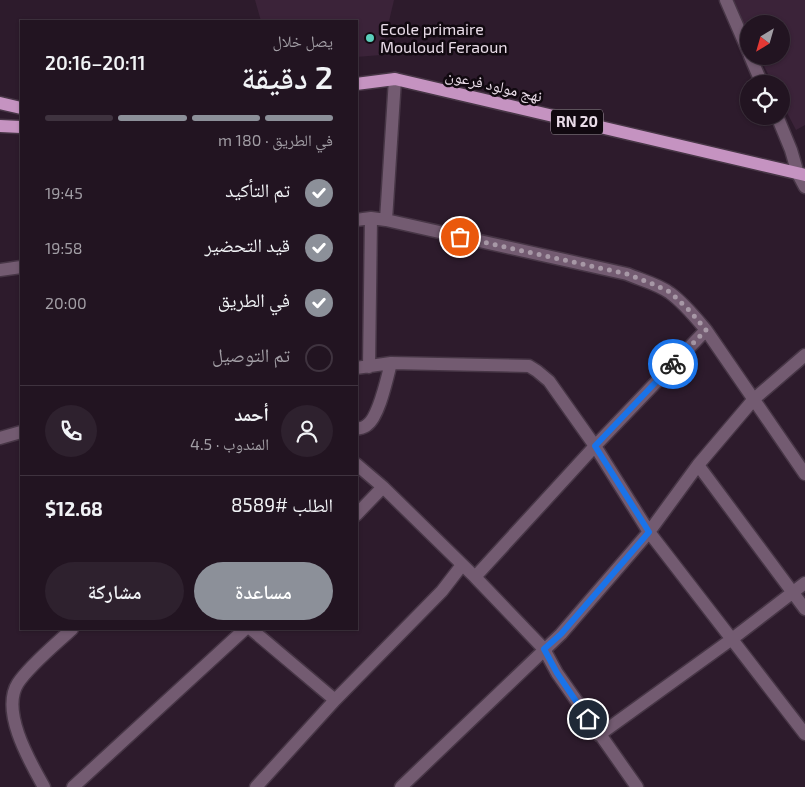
<!DOCTYPE html>
<html lang="ar">
<meta charset="utf-8">
<style>
body{margin:0;font-family:"Exo 2","Noto Naskh Arabic",sans-serif;background:#2e212e;color:#f1f3f6;direction:rtl;height:100vh;display:flex;flex-direction:column;font-size:19px;white-space:nowrap}
*{box-sizing:border-box;margin:0}
p{font-size:16px;color:#a29ea5}
.icon{flex:none;width:28px;height:28px;fill:none;stroke:currentColor;stroke-width:2;stroke-linecap:round;stroke-linejoin:round}
.map{position:relative;flex:1;overflow:hidden;direction:ltr}
.details{position:absolute;left:20px;top:20px;width:338px;height:610px;display:flex;flex-direction:column;background:#221421;border-radius:0px;box-shadow:0 1px 4px #0004,0 0 0 1px #3f333f;direction:rtl}
.details>*{flex:none}
.needle{width:32px;rotate:217deg}
.tools{position:absolute;left:740px;top:15px;display:grid;gap:10px}
.tools a{display:grid;place-items:center;width:50px;height:50px;border-radius:50%;background:#221421;box-shadow:0 1px 4px #0004,0 0 0 1px #3f333f;font-size:25px}
.pin{position:absolute;display:grid;place-items:center;width:42px;height:42px;color:#fff;margin:-21px;border:2px solid #fff;border-radius:50%;box-shadow:0 1px 5px #0007}
.courier{position:absolute;display:grid;place-items:center;width:50px;height:50px;margin:-25px;border:4px solid #1a73e8;border-radius:50%;background:#fff;color:#222;box-shadow:0 1px 6px #0007}
.headline em{font-style:normal;font-weight:600}
.headline div{display:flex;flex-direction:column-reverse}
.headline{display:flex;align-items:center;justify-content:space-between;height:85px;padding:0 25px}
h1{font-size:32px;font-weight:600;line-height:38px}
.bar{display:grid;grid-template-columns:repeat(4,1fr);gap:8px 5px;align-content:center;height:60px;padding:0 25px}
.bar i{height:6px;border-radius:4px;background:#3f333f}
.bar .selected{background:#8c9099}
.bar p{grid-column:span 4}
.line{display:flex;align-items:center;gap:12px;padding:0 25px;border-top:1px solid #3f333f}
.line div{flex:1}
.round{display:grid;place-items:center;flex:none;width:52px;height:52px;border-radius:26px;background:#2e212e}
ol{padding:0 25px;list-style:none}
li{display:flex;align-items:center;gap:15px;height:55px}
li p{margin-inline-start:auto}
li .icon{padding:5px;border-radius:50%;background:#8c9099;color:#fff;stroke-width:4}
li:last-child{color:#a29ea5}
li i{width:28px;height:28px;border:2px solid #3f333f;border-radius:50%}
.primary-button{display:flex;gap:10px;margin-top:auto;padding:10px 25px}
.primary-button a{flex:1;height:58px;border-radius:30px;background:#8c9099;color:#fff;font-size:20px;font-weight:600;line-height:58px;text-align:center}
.primary-button a+a{background:#2e212e;color:#f1f3f6}
.map>svg:first-child{display:block}
.built{fill:#3b2339}
.lines{fill:none;stroke-linecap:round;stroke-linejoin:round}
.minor-casing{stroke:#473646;stroke-width:15}
.major-casing{stroke:#473646;stroke-width:15}
.minor{stroke:#735b71;stroke-width:12}
.major{stroke:#c593c1;stroke-width:12}
.done{stroke:#a798a6;stroke-width:5;stroke-dasharray:0 9}
.route{stroke:#1a73e8;stroke-width:6}
.poi-dot{fill:#5bcebb;stroke:#110910;stroke-width:2}
.labels{text-anchor:middle;stroke-width:5;stroke-linejoin:round;paint-order:stroke}
.shield{fill:#110910;stroke:#a89da7;stroke-width:1}
.shield-label{font-size:15px;font-weight:bold;fill:#e9dce8}
.poi-label{font-size:16px;fill:#e9dce8;stroke:#110910;text-anchor:start}
.street-label{font-size:16px;fill:#e9dce8;stroke:#110910}
</style>
<div class="map">
<svg width="805" height="787" viewBox="0 0 805 787">
<rect width="100%" height="100%" fill="#2d1b2c"/>
<path class="built" d="M255,0H394L381,55L356,57V21H261Z
M731,0H805V125L796,130L781,101V84H773L759,56H781V24H749V35Z"/>
<g class="lines">
<g class="minor-casing">
<path id="minor" d="M726,0L749,53
M750,56L762,84
M777,116L791,150L798,174L805,187
M356,220L371,218L386,220L627,274C641,280 658,284 670,293C684,303 695,317 706,330L805,474
M386,220L395,79
M0,270L21,267
M369,367L371,218
M356,368L391,363
M356,429C360,428 364,428 367,425C379,417 387,378 391,363L529,366L537,371L549,381L595,446L649,532L805,734
M0,438L21,432
M356,464L383,487L475,577L544,649L557,673L637,787
M698,465L805,609
M356,515L383,487
M475,577L595,446L706,330
M251,629L335,700
M599,735L732,639L805,583
M44,787C30,762 0,711 18,683C30,665 56,644 72,629
M73,787L245,629
M256,787L335,700L442,591L462,565
M401,787L561,634L649,532L698,465L754,399L805,355"/>
</g>
<g class="major-casing">
<path id="major" d="M356,84L395,79L805,175
M0,103L21,108
M0,126L21,127"/>
</g>
<use href="#minor" class="minor"/>
<use href="#major" class="major"/>
</g>
<g class="lines">
<path class="done" d="M460,237L627,274L653,284L670,292L690,311L706,330L673,364"/>
<path class="route" d="M588,719L557,673L544,649L561,634L649,532L595,446L673,364"/>
</g>
<circle class="poi-dot" cx="370" cy="38" r="5"/>
<g class="labels">
<rect class="shield" x="551" y="109.5" width="52" height="25" rx="4"/>
<g class="shield-label">
<text x="577" y="127">RN 20</text>
</g>
<g class="poi-label">
<text x="380" y="35">Ecole primaire<tspan x="380" dy="18">Mouloud Feraoun</tspan></text>
</g>
<g class="street-label">
<text transform="translate(494 85) rotate(13)" y="6">نهج مولود فرعون</text>
</g>
</g>
</svg>
<div class="tools">
<a><svg class="needle" viewBox="-14 -14 28 28"><path d="M0-13l5 13h-10z" fill="#e53935"/><path d="M0 13l5-13h-10z" fill="#a29ea5"/></svg></a>
<a><svg class="icon" aria-label="locate" viewBox="0 0 24 24"><circle cx="12" cy="12" r="6"/><path d="M12 2v4M12 18v4M2 12h4M18 12h4"/></svg></a>
</div>
<div class="pin" style="left:460px;top:237px;background:#ea580c"><svg class="icon" aria-label="bag" viewBox="0 0 24 24"><path d="M5 8h14l-1 12H6zM9 8a3 3 0 0 1 6 0"/></svg></div>
<div class="pin" style="left:588px;top:719px;background:#1f2937"><svg class="icon" aria-label="home" viewBox="0 0 24 24"><path d="M3 11l9-7 9 7M6 9v11h12V9"/></svg></div>
<div class="courier" style="left:673px;top:364px"><svg class="icon" aria-label="bike" viewBox="0 0 24 24"><circle cx="6" cy="16" r="4"/><circle cx="18" cy="16" r="4"/><path d="M6 16l4-8h5l3 8M10 8l3 8H6M13 5h3"/></svg></div>
<section class="details">
<div class="headline"><div><h1>2 دقيقة</h1><p>يصل خلال</p></div><em>20:11–20:16</em></div>
<div class="bar"><i class="selected"></i><i class="selected"></i><i class="selected"></i><i></i><p>في الطريق · 180 m</p></div>
<ol>
<li><svg class="icon" aria-label="check" viewBox="0 0 24 24"><path d="M5 12l5 5 9-10"/></svg>تم التأكيد<p>19:45</p></li>
<li><svg class="icon" aria-label="check" viewBox="0 0 24 24"><path d="M5 12l5 5 9-10"/></svg>قيد التحضير<p>19:58</p></li>
<li><svg class="icon" aria-label="check" viewBox="0 0 24 24"><path d="M5 12l5 5 9-10"/></svg>في الطريق<p>20:00</p></li>
<li><i></i>تم التوصيل</li>
</ol>
<div class="line" style="height:90px"><a class="round"><svg class="icon" aria-label="person" viewBox="0 0 24 24"><circle cx="12" cy="8" r="4"/><path d="M4 21q1-7 8-7t8 7"/></svg></a><div><b>أحمد</b><p>المندوب · 4.5</p></div><a class="round"><svg class="icon" aria-label="phone" viewBox="0 0 24 24"><path d="M5 4h4l2 5-3 2q2 4 5 5l2-3 5 2v4C11 20 4 13 5 4z"/></svg></a></div>
<div class="line" style="height:65px"><div>الطلب #8589</div><b>$12.68</b></div>
<div class="primary-button"><a>مساعدة</a><a>مشاركة</a></div>
</section>
</div>
